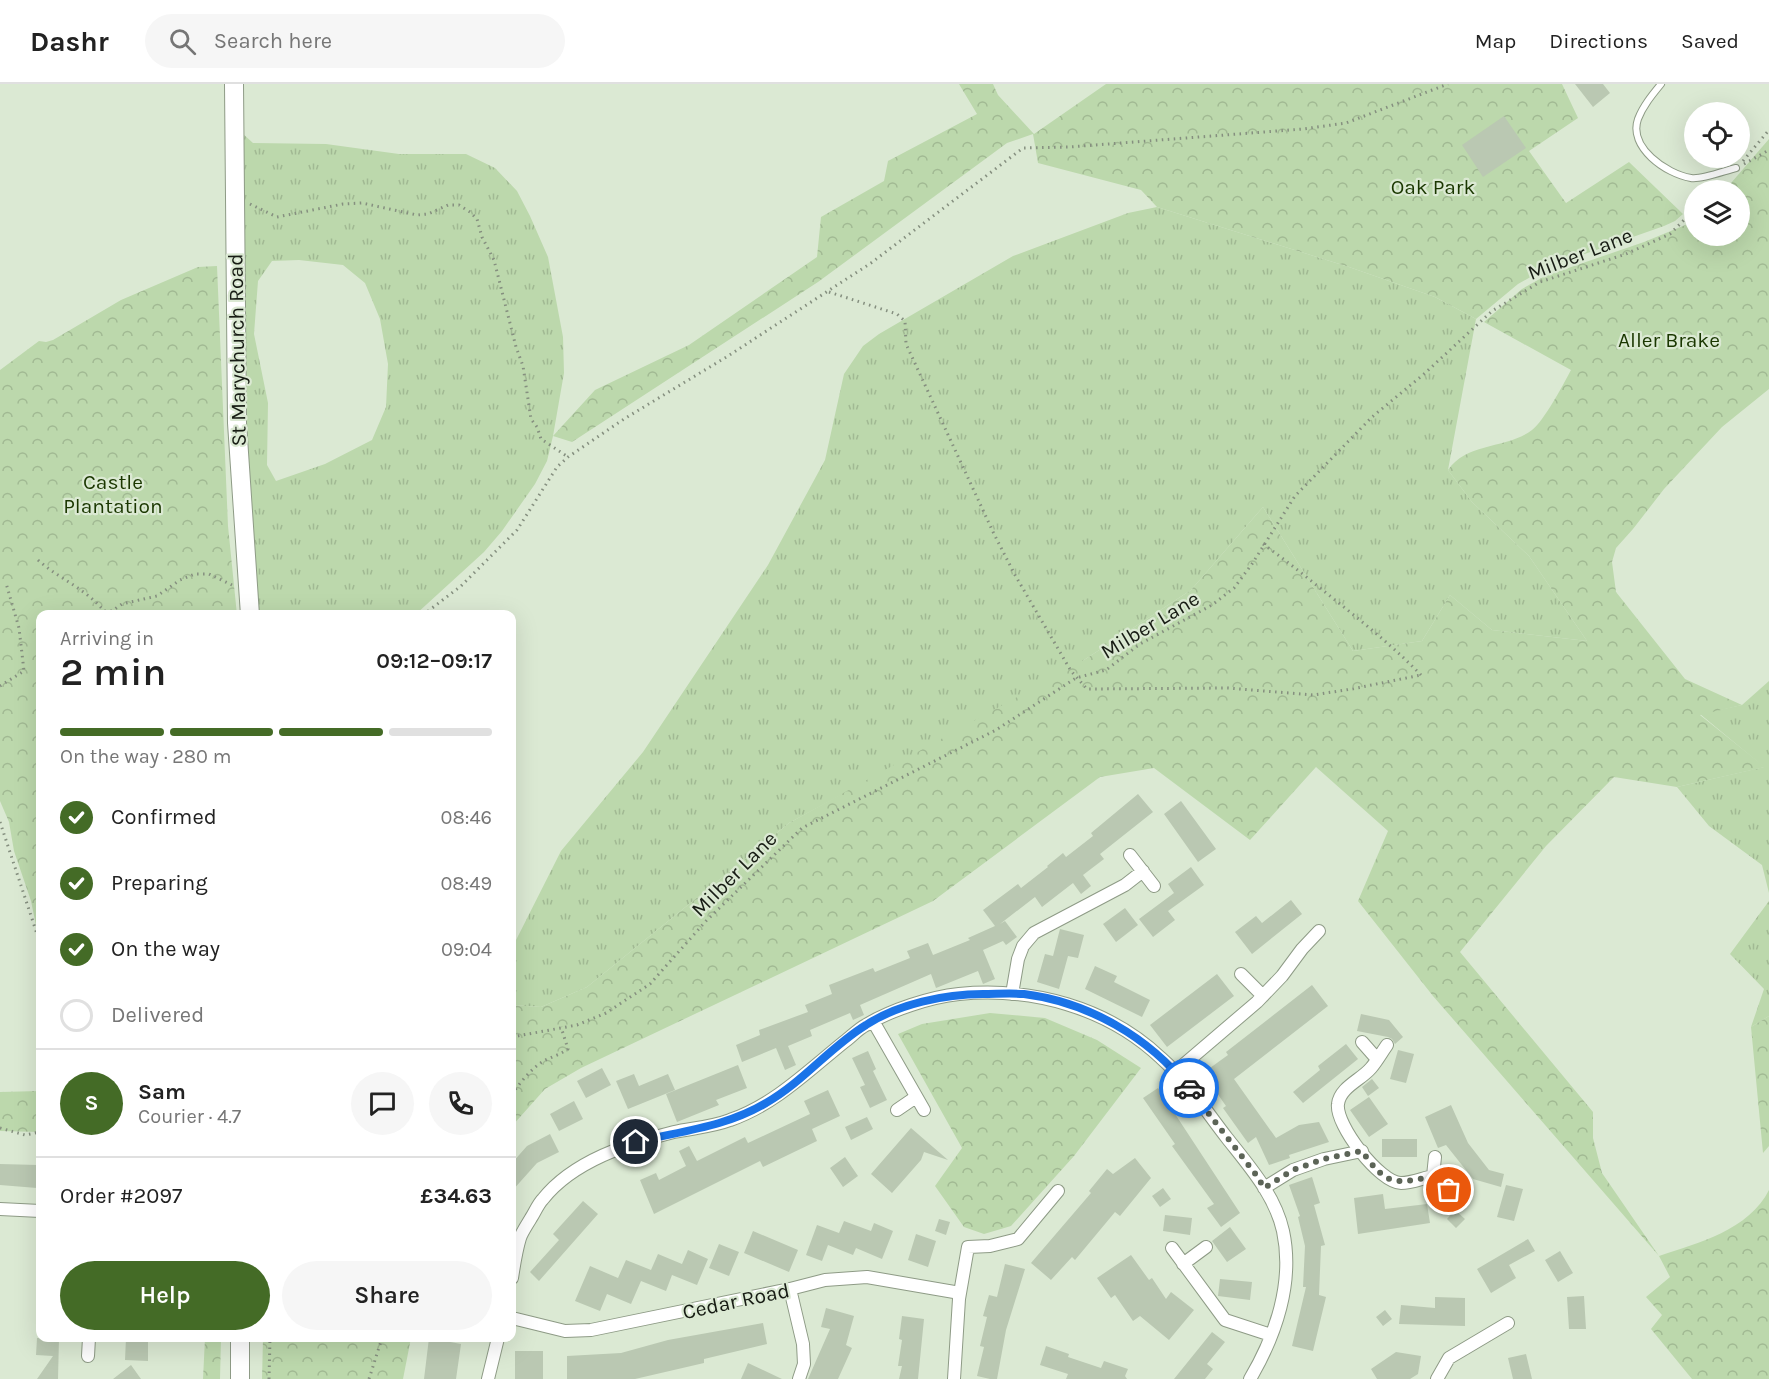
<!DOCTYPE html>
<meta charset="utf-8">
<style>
body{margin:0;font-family:Karla,sans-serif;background:#f6f6f6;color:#222;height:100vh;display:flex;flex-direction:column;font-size:22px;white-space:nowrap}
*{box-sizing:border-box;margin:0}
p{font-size:20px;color:#767676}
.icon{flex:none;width:33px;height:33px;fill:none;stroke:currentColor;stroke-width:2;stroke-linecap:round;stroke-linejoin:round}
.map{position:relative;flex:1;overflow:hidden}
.sheet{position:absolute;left:36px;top:526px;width:480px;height:732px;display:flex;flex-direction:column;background:#fff;border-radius:12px;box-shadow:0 6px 24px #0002}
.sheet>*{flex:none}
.controls{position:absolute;left:1684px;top:18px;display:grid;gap:12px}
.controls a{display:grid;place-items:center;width:66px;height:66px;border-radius:50%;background:#fff;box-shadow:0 6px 24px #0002;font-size:30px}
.pin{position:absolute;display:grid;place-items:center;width:51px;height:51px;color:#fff;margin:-26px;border:3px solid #fff;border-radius:50%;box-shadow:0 2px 6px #0007}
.courier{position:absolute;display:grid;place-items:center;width:60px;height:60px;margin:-30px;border:4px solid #1a73e8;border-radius:50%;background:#fff;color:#222;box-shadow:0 2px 8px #0007}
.headline em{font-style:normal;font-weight:600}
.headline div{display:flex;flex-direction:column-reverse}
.headline{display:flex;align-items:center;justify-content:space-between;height:102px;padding:0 24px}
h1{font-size:39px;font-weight:600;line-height:45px}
.bar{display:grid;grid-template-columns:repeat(4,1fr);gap:9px 6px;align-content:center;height:72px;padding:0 24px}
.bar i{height:8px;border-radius:4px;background:#e0e0e0}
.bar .active{background:#446b26}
.bar p{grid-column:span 4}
.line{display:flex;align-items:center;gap:15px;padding:0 24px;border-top:2px solid #e0e0e0}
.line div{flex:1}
.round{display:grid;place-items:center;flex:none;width:63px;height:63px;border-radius:32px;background:#f6f6f6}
ol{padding:0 24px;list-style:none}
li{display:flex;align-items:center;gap:18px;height:66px}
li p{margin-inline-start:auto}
li .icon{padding:6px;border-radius:50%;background:#446b26;color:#fff;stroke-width:4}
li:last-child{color:#767676}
li i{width:33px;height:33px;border:3px solid #e0e0e0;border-radius:50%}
.button{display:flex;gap:12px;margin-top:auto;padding:12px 24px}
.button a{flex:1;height:69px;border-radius:36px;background:#446b26;color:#fff;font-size:24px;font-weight:600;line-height:69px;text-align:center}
.button a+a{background:#f6f6f6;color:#222}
header{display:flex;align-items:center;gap:36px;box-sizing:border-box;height:84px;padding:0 30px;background:#fff;border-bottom:2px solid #e0e0e0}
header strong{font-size:28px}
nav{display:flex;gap:33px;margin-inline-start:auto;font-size:21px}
.search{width:420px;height:54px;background:#f6f6f6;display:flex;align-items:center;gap:15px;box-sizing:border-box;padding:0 21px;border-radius:33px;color:#767676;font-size:22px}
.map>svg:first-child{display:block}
.grass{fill:url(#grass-tufts);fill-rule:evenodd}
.forest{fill:url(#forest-crowns)}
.building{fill:#bac8b2}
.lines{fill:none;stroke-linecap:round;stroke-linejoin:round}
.lane-casing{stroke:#8e9b86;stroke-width:8}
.street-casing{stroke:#8e9b86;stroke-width:14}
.secondary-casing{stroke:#8e9b86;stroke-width:20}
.path{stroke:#858f7f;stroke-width:3;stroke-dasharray:1.5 4.5;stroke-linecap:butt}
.lane{stroke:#fff;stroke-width:6}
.street{stroke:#fff;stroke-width:12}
.secondary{stroke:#fff;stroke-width:18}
.done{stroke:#5c6457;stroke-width:6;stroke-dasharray:0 10.8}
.route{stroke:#1a73e8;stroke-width:8}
.labels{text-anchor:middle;stroke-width:4.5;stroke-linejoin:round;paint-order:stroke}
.park-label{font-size:21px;fill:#1a3700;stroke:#dbe9d3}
.street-label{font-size:21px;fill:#171c14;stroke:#dbe9d3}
</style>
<header>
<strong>Dashr</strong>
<div class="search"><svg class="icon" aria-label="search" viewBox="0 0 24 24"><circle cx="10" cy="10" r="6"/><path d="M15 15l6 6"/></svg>Search here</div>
<nav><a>Map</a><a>Directions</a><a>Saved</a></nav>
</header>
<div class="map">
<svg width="1769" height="1295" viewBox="0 0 1769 1295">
<defs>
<pattern id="grass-tufts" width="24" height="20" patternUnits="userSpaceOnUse" patternTransform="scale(1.5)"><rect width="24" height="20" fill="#bcd8ac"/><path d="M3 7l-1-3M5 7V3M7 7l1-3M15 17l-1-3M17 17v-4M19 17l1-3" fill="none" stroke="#a1b993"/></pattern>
<pattern id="forest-crowns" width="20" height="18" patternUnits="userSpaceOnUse" patternTransform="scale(1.5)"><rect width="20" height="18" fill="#bcd8ac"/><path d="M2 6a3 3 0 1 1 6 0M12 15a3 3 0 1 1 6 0" fill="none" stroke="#a1b993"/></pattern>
</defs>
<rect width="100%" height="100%" fill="#dbe9d3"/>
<path class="grass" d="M242,49L253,59L326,60L399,70H466L495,84L517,107L530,132L548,173L563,253L564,289L553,352L547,377L535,400L502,447L484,468L415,531H259L249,465L247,426ZM299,176L343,181L365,199L380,235L388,280L386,323L372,356L325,380L276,397L267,381L268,319L254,250L258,197L272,177Z
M1157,123L1349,183L1435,213L1476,235L1448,386L1472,418L1529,472L1587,557L1492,546L1450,511L1422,557L1353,567L1263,423L1191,506L1084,576L1071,587L789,739L587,903L541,923L512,921V864L561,767L643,668L768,481L825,376L844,290L863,262L879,250L1013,172L1128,129Z
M1769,597V809L1762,781L1709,742L1677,703L1764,683L1700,630L1742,621Z
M1769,817V932L1751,943L1764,905L1730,870Z"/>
<path class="forest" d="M959,0H993L998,11L1034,50L1106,0H1562L1578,34L1529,67L1566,119L1629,78L1683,130L1675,137L1664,142L1562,178L1534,191L1518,200L1476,235L1435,213L1349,183L1157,123L1141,106L1038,79L1033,50L1007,59L818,198L572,358L553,352L595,306L689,261L817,173L821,133L884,97L888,77L977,30Z
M1769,55V305L1722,343L1664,405L1633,445L1616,464L1612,478L1616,508L1685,595L1742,621L1700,631L1765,683L1677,703L1614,693L1546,762L1460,868L1593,1028V1054L1602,1089L1659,1172C1698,1159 1749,1146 1769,1106V1295H1692L1651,1245L1662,1231L1646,1213L1670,1193L1659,1172L1433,912L1358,817L1388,747L1316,683L1250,756L1154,684L1100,693L933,817L581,984L545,1005L512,1042V921L541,923L587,903L789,739L1084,576L1191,506L1263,423L1353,567L1422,557L1450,511L1492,546L1587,557L1529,472L1472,418L1448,386C1467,358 1507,365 1532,346C1544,337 1563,301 1571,286L1484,238L1522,205L1545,192L1644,158L1695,137V152H1740V106H1725Z
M217,182L228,442L237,531H40V861L31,817L14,767L9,738L0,717V286L39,257L46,258L53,256L121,216L198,183Z
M990,929L1045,934L1097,956L1141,984L1074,1072L1011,1142L984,1150L964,1143L935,1102L962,1064L898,950L922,940Z
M1769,932V1062L1763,1069L1751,943Z
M40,1007V1048L0,1047V1008Z
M205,1254H221L220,1295H203Z
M263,1254H411L403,1295H262Z"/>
<path class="building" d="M1575,0H1603L1610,9L1593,23Z
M1504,32L1526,64L1483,93L1462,61Z
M1138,710L1153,728L1100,770L1104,775L1083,791L1091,802L1081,810L1073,799L1042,823L1035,813L1000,840L1005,837L1017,853L1006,861L1003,857L983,866L995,895L983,900L978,887L936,904L931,890L860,921L864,931L853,936L850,929L810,946L812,952L788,962L796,981L785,986L776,964L742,978L736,961L760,951L759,946L808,928L805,921L832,910L829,901L873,884L875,888L910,874L907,867L928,859L933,871L970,856L968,854L995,842L983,826L1018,800L1021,804L1048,783L1047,782L1063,769L1066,773L1093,752L1091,749Z
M1181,717L1216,765L1198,778L1164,730Z
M1191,783L1204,801L1168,827L1175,836L1153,853L1139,835L1174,809L1168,800Z
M1291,816L1302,830L1252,870L1235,848L1256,832L1262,839Z
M1125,824L1138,841L1116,858L1103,840Z
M1060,845L1084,851L1078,874L1068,872L1059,905L1037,898L1045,870L1053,872Z
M1095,882L1117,892L1114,898L1150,916L1142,933L1085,905Z
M1217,890L1234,912L1167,963L1150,941Z
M1312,901L1328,922L1234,995L1276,1054L1299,1041L1319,1038L1329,1058L1289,1071L1290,1074L1269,1081L1256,1053L1248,1059L1223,1024L1226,1022L1203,989L1228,971L1226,968Z
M1361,930L1389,936L1403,953L1395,960L1392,955L1388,953L1357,947Z
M1346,960L1358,975L1303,1019L1293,1008L1320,986L1318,982Z
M1398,966L1414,970L1406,999L1390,995Z
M868,967L876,985L873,987L887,1016L870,1024L860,1003L865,1001L852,974Z
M738,981L747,1004L716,1016L719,1021L677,1038L666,1010Z
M602,984L611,1001L586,1014L577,997Z
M634,990L639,1002L668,990L675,1006L628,1025L616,997Z
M1372,995L1379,1004L1368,1012L1362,1003Z
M1158,1004L1240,1129L1221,1143L1207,1124L1214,1120L1172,1062L1175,1060L1143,1014Z
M828,1006L840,1032L812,1045L817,1057L763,1083L760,1077L654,1130L640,1096L656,1089L659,1096L686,1082L679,1067L689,1062L697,1077L745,1053L748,1059L810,1030L804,1017Z
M1369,1013L1388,1040L1369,1053L1350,1026Z
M574,1017L583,1035L559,1047L550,1030Z
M1451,1021L1468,1059L1489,1086L1504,1090L1501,1103L1473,1095L1446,1061L1438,1064L1425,1033Z
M867,1033L873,1045L851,1056L845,1043Z
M911,1044L948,1076L924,1068L921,1076L892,1109L871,1090Z
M550,1050L559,1068L537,1079L512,1107V1079L527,1062Z
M1382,1055H1417V1073H1382Z
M845,1073L858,1092L843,1103L830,1084Z
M1135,1074L1151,1094L1120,1132L1115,1128L1075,1176L1072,1173L1051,1196L1031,1179L1091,1109L1089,1107L1107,1085L1113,1090Z
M0,1080L38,1081L37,1104L0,1101Z
M1312,1093L1320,1119L1314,1121L1325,1161L1321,1162L1319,1211L1326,1213L1313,1267L1292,1262L1306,1203H1303L1305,1162L1298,1133L1300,1132L1289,1101Z
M1506,1101L1523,1105L1514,1137L1497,1133Z
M1163,1104L1171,1115L1160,1123L1152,1112Z
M1383,1110L1385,1125L1427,1120L1430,1139L1358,1150L1354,1114Z
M583,1117L598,1130L539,1197L530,1188L559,1156L553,1150Z
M1455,1126L1465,1135L1456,1144L1447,1135Z
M1165,1131L1192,1134L1190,1151L1163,1147Z
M939,1135L950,1138L946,1151L935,1147Z
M844,1137L871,1147L874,1139L893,1147L882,1175L856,1164L853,1171L828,1161L822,1177L806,1171L817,1141L839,1149Z
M1230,1143L1246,1165L1227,1178L1212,1157Z
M753,1147L798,1166L789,1188L744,1169Z
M916,1150L936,1157L928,1183L908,1176Z
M1528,1155L1535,1167L1509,1181L1516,1194L1491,1209L1477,1185Z
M719,1160L739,1168L729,1192L709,1184Z
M688,1166L708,1175L697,1201L672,1191L666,1207L641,1197L631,1220L607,1210L600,1227L575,1217L590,1182L618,1194L626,1176L651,1186L658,1170L682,1180Z
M1560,1167L1573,1189L1558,1198L1545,1176Z
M1131,1171L1149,1196L1152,1194L1166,1215L1171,1208L1194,1226L1169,1256L1140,1232L1133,1237L1115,1211L1111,1214L1097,1194Z
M1005,1180L1025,1185L1006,1246L997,1295H990L977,1292L984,1263L980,1262L987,1233L983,1232L989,1211L997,1213Z
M1220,1195L1252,1198L1250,1216L1218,1212Z
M1584,1212L1586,1245H1569L1567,1213Z
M1435,1213L1465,1214V1242L1399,1240L1401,1221L1435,1224Z
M826,1224L854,1232L846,1261L852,1264L838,1295H808L830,1245L821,1243Z
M1385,1226L1392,1235L1383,1242L1376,1233Z
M902,1232L924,1235L918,1295H899L902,1282H898L902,1256L899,1255Z
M763,1239L767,1260L704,1275V1279L635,1295H567V1272L621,1269L668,1256Z
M1212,1248L1225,1258L1207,1280L1213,1285L1205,1295H1174Z
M37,1254H59L58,1295H37L53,1272L36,1271Z
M126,1254H148V1277L125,1276Z
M429,1254L461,1260L456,1295H424Z
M1046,1262L1069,1270L1068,1273L1101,1284L1104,1277L1128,1285L1125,1292L1127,1295H1066L1068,1290L1040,1281Z
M515,1267H543V1295H515Z
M1396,1268L1421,1272L1418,1290L1410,1295H1377L1371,1285Z
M1526,1270L1532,1295H1513L1508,1274Z
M748,1279L782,1295H741Z
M131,1281L141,1295H113Z"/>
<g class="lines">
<g class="lane-casing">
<path id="lane" d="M1661,0C1652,11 1643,22 1638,35C1628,63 1666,90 1691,94C1701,96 1724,87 1736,84"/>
</g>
<g class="street-casing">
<path id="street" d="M1130,771L1154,802
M1241,890L1263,912
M1012,910L1018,875L1023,862L1034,849L1125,801L1143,787
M873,937L924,1026
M1362,958L1377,975
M1387,961C1382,968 1377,977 1371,984C1361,996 1340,1003 1338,1020C1335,1041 1380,1099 1401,1099C1411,1099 1423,1094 1433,1092L1435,1073
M1175,988L1257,918L1282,892L1302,865L1319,847
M897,1026L916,1013
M1433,1092L1449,1106
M1264,1104L1293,1086L1324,1075L1362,1067
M0,1125L40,1127
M1172,1164L1225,1236L1271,1251
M1183,1180L1206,1163
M512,1194C514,1181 516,1167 520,1154C522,1148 527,1141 531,1134C535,1128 538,1120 543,1115C573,1077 629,1059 674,1048C693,1044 712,1043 730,1036C774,1021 808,987 844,958C851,953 858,945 866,941C891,926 930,913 959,910C1032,903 1107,923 1161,974C1187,997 1206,1027 1227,1054C1249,1082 1275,1111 1283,1147C1294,1198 1276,1251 1250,1295
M790,1205L803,1260L804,1280L799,1295
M512,1234L565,1247L591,1246L790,1205L825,1196L867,1193L960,1209
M88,1272L89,1254
M488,1295L498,1254
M954,1295L959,1215L968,1163L990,1162L1018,1155L1058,1107
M1437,1295L1449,1274L1508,1239"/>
</g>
<g class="secondary-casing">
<path id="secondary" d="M234,0L237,339L250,531
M240,1295V1254"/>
</g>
<path class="path" d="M1743,77L1769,46
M1744,80L1769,66
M1713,106L1719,101
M250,120L277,133L343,120L362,119L417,131L428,130L448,121H459L470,128L477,135L482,153L494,176L516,263L523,282L531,335L537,343L541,355L568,373
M829,208L897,230L905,237L906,260L994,450L1015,491L1071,587L1087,605L1228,604L1313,611L1352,605L1421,591
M1263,460C1281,473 1298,486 1315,500C1351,529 1388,557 1421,591
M38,476C59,495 85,504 104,527H112L122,520L157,512L180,496L195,490H209L232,501
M423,531L461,502L517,446L557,383L568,373L624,335L728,272L871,179L1023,64L1069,63L1303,45L1346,39L1448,0
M0,602L24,587L19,544L6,499
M0,738L40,859
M512,953L577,941L606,929L650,900L706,837L802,744L996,646L1076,594L1106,586L1140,560L1212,521L1234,504L1252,480L1295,412L1372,333L1424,290L1492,227L1540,198L1626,170L1670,150L1695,125
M512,1010C520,999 530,986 542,978C550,973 560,971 568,965L561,943
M0,1044L25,1051L40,1048
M269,1295L270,1254
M369,1295L382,1254"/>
<use href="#lane" class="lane"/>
<use href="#street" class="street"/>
<use href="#secondary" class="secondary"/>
</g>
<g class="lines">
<path class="done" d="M1189,1004L1257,1092L1264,1104L1293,1086L1324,1075L1362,1067C1386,1101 1393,1101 1433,1092L1449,1106"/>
<path class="route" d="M636,1058C681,1047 726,1043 766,1019C803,998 830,963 866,941C898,920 945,910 983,910C996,910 1010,909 1024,910C1088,918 1149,953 1189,1004"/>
</g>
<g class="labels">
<g class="park-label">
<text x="1433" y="110">Oak Park</text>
<text x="1669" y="263">Aller Brake</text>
<text x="113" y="405">Castle<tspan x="113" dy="24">Plantation</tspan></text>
</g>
<g class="street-label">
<text transform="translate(1580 170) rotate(-21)" y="7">Milber Lane</text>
<text transform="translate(237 266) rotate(-91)" y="7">St Marychurch Road</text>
<text transform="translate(1150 541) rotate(-31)" y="7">Milber Lane</text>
<text transform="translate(734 790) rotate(-45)" y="7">Milber Lane</text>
<text transform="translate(736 1217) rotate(-12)" y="7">Cedar Road</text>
</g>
</g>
</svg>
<div class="controls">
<a><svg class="icon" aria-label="locate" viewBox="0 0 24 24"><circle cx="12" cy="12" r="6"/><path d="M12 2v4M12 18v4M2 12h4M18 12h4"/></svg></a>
<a><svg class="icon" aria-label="layers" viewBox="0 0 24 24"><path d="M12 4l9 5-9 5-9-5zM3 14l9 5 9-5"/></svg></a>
</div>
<div class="pin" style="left:1449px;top:1106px;background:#ea580c"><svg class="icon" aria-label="bag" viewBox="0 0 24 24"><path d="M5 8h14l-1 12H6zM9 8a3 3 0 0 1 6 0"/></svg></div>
<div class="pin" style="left:636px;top:1058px;background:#1f2937"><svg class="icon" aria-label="home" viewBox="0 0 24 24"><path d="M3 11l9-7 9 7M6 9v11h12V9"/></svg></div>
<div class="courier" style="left:1189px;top:1004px"><svg class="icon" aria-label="car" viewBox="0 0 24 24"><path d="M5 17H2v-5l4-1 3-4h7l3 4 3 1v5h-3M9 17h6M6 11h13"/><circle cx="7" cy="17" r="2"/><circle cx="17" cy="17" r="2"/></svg></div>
<section class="sheet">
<div class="headline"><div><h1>2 min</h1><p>Arriving in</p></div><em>09:12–09:17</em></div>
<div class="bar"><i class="active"></i><i class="active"></i><i class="active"></i><i></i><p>On the way · 280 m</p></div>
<ol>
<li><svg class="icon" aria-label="check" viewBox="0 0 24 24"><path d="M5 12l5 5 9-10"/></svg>Confirmed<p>08:46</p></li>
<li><svg class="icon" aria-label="check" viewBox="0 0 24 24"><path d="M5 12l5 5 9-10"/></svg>Preparing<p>08:49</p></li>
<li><svg class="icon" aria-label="check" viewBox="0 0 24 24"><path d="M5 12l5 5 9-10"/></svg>On the way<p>09:04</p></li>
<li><i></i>Delivered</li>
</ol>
<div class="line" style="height:108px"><b class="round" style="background:#446b26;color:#fff">S</b><div><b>Sam</b><p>Courier · 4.7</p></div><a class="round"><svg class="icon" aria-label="chat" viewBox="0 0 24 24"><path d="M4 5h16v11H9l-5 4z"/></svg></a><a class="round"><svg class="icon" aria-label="phone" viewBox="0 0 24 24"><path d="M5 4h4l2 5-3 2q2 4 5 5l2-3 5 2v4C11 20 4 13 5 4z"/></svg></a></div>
<div class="line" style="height:78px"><div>Order #2097</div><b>£34.63</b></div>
<div class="button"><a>Help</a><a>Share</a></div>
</section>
</div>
